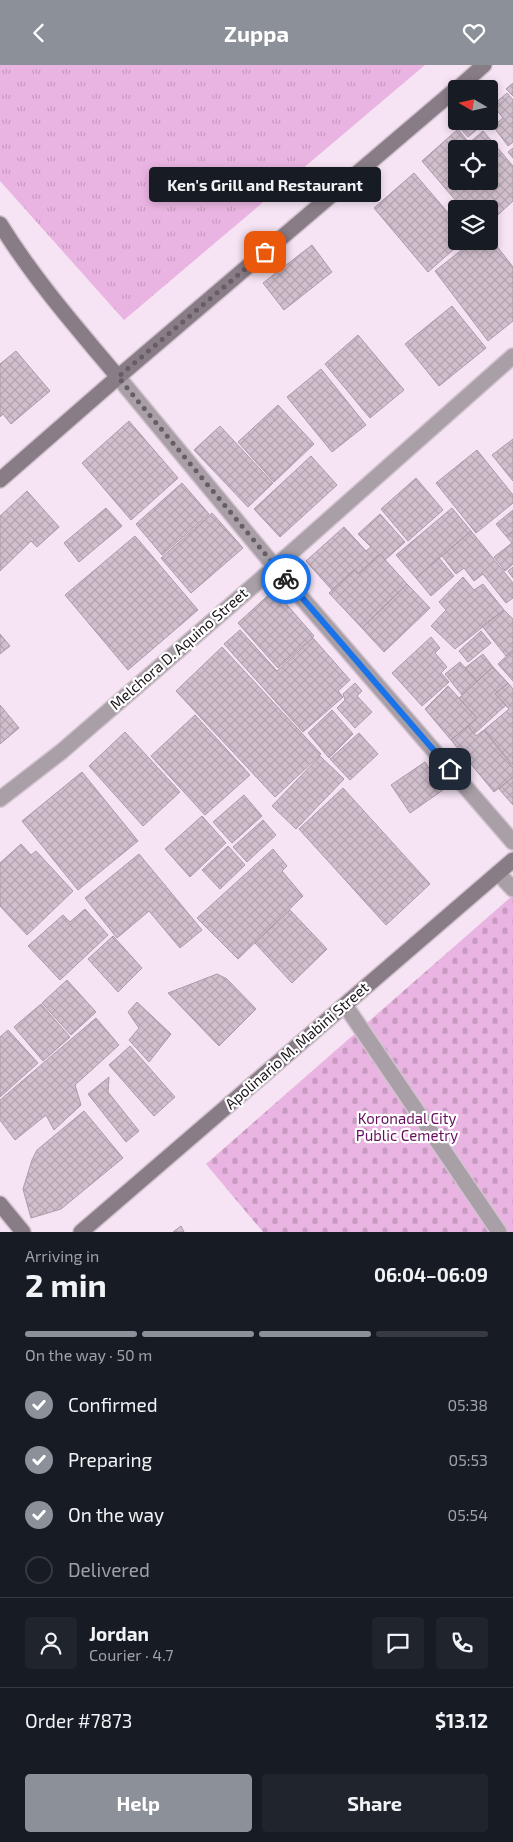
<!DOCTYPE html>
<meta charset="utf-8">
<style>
body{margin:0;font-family:"Exo 2",sans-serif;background:#20242c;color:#f1f3f6;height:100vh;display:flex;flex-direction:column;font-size:19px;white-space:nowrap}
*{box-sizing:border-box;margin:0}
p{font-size:16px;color:#9ea1a6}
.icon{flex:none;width:28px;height:28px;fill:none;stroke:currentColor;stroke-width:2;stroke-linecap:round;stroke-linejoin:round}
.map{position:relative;height:1167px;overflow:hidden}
.panel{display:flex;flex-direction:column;background:#171b24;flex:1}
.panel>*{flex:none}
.needle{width:32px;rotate:279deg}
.buttons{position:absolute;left:448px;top:15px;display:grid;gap:10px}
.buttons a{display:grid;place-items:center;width:50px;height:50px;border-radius:5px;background:#171b24;box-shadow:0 2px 8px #0003;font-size:25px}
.pin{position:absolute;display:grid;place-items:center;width:42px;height:42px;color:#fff;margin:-21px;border-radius:10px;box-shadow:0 2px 8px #0006}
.courier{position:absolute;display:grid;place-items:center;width:50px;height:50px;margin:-25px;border:4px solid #1a73e8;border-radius:50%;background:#fff;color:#222;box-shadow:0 1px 6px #0007}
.bubble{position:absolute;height:35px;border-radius:5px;background:#171b24;box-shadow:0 2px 8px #0003;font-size:16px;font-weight:700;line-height:35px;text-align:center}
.overview em{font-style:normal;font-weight:700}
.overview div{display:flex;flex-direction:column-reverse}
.overview{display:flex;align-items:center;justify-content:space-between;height:85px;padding:0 25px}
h1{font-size:32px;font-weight:700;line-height:38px}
.bar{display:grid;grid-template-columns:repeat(4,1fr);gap:8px 5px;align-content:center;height:60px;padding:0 25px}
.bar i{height:6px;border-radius:4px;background:#363941}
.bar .active{background:#8c9099}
.bar p{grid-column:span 4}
.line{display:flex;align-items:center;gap:12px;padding:0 25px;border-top:1px solid #363941}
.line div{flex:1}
.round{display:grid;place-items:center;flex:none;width:52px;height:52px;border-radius:5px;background:#20242c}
ol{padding:0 25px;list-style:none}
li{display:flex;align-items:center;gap:15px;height:55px}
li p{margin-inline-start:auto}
li .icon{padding:5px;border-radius:50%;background:#8c9099;color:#fff;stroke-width:4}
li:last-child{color:#9ea1a6}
li i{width:28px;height:28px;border:2px solid #363941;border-radius:50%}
.cta{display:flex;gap:10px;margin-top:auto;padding:10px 25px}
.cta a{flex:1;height:58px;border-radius:5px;background:#8c9099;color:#fff;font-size:20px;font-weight:700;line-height:58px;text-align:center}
.cta a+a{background:#20242c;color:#f1f3f6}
header{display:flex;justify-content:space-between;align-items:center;height:65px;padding:0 25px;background:#8c9099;color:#fff;font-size:22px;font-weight:700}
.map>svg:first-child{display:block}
.cemetery{fill:url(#cemetery-stones)}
.park{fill:url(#park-tufts)}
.building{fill:url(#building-cross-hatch);stroke:#ac9ba9;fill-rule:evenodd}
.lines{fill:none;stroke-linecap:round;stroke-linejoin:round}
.lane-casing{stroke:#d3c2d0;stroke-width:18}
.street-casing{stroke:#d3c2d0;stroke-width:18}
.secondary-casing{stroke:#d3c2d0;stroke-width:18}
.lane{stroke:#a8a0a6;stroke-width:15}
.street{stroke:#a8a0a6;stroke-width:15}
.secondary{stroke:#887c86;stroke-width:15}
.done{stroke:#685c66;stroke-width:5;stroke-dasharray:0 9}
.route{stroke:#1a73e8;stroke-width:6}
.labels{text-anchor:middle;stroke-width:4.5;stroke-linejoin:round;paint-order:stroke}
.street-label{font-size:15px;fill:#1b141a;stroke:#fff}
.park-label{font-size:15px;fill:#65105e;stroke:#fff}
</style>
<header><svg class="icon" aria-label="back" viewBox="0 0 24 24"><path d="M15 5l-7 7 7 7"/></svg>Zuppa<svg class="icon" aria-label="heart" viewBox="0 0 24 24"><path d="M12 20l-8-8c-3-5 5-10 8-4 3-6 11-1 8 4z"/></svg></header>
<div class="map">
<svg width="513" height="1167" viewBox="0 0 513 1167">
<defs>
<pattern id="cemetery-stones" width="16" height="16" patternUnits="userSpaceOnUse" patternTransform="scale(1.25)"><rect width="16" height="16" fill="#e9b4e1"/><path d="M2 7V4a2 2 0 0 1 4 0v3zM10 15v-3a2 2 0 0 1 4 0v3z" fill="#c79ac0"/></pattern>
<pattern id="park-tufts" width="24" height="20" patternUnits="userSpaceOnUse" patternTransform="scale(1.25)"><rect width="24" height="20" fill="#e9b4e1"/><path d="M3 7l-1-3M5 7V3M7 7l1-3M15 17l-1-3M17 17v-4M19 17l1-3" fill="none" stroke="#c79ac0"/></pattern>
<pattern id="building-cross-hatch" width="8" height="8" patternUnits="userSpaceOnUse" patternTransform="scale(1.25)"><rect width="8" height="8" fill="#d1bfcd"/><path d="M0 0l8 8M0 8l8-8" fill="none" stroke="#b3a3af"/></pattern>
</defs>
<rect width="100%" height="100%" fill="#f6e3f3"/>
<path class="cemetery" d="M513,830V1167H263L206,1099Z"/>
<path class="park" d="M0,0H425L124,255L0,116Z"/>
<path class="building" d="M513,18V31L506,24Z
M507,28L513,35V77L508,81L493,61L503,53L493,40Z
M464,56H474L480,62L468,72L458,61Z
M458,64L469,78L483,66L513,101V136L489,158V144H463L422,96ZM456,84H489V116H456Z
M513,83V93L508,87Z
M414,108L456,157V176H463L428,207L374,143Z
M489,171L513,202V256L488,276L435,206L473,176H489Z
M312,180L332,207L284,245L263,218Z
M452,241L486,283L439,321L405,279Z
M358,270L404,325L370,353L325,299Z
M16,286L50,326L11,359L3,349L0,352V299Z
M321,304L366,360L332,387L287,332Z
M278,340L314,379L274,417L238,377Z
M129,356L178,413L131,455L82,398Z
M220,361L273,418L248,442L194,385Z
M513,374V416L492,390Z
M477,385L513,430V438L476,468L436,418Z
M311,391L337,420L280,472L254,444Z
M416,413L443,445L408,476L381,444Z
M182,418L209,449L162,490L136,459Z
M27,426L59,462L37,482L31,476L0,506V451Z
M106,443L122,461L79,497L64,478Z
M452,443L471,466L416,513L396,490Z
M513,445V466L506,471L496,459Z
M212,448L243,483L191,528L161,493Z
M380,449L405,477L385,495L380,489L358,509L354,505L332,525L306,496L344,462L366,486L371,482L358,469Z
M471,466L513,518V533L506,538L483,509L474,516L464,503L456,509L442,491Z
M513,466V499L505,506L494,492L512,478L506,471Z
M135,471L198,545L128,605L65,530Z
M380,489L407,519L362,563L329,528L354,505L358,509Z
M439,493L454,511L431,531L416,513Z
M513,502V513L508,506Z
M463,512L474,525L483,519L504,545L455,584L431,561L446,545L439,537Z
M407,519L430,543L384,587L362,563Z
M274,525L314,571L278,603L238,558Z
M504,545L513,554V585L506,591L482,561Z
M240,565L277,606L313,573L350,615L338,626L343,632L303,667L224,579Z
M481,566L491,578L468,597L459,586Z
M0,569L10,581L0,589Z
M431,572L440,583L435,588L447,602L441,608L449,617L422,641L392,608Z
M222,582L321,689L275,732L176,626Z
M513,585V616L498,599Z
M483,589L493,602L477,616L465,603Z
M460,597L477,616L462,630L445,609Z
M493,602L508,618L495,629L506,640L474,669L468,661L477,653L459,633Z
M355,618L362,626L357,631L372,647L355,663L337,643L345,635L343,629Z
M508,618L513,624V700L484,665L509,644L495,629Z
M448,621L477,653L451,675L425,644Z
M0,640L19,663L0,679Z
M332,645L353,669L329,693L308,668Z
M195,650L250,710L205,750L151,691Z
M468,661L476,671L484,665L513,702V712L494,727L451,675Z
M125,667L180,727L143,761L89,701Z
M359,668L378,689L350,715L330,694Z
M320,691L344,714L296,764L272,741Z
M425,697L443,725L410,748L391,720Z
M82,707L138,776L78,825L22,756Z
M513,712V740L499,724Z
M343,723L430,819L386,860L299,764Z
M244,730L262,751L232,778L213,757Z
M202,751L226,778L190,812L165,784Z
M263,755L276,770L247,797L233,782Z
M21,779L31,790L36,786L73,826L27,870L0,841V798Z
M228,781L245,800L220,824L202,805Z
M273,784L287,801L282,806L303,831L238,894L197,853Z
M139,789L202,865L180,883L149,846L117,873L85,833Z
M85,844L108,870L60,915L28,881L63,850L70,857Z
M290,845L327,884L292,918L255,878Z
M113,871L142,903L118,927L88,894Z
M217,909L227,914L256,944L219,981L168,928Z
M67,915L96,947L71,970L42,938Z
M137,937L171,969L149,997L129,975L139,963L128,947Z
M41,939L70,972L43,996L14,962Z
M96,953L119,980L75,1020L81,1040L54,1065L46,1050L15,1075L0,1055V1035Z
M8,965L38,998L0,1032V972Z
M130,981L175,1032L154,1051L109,1000Z
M109,1012L108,1027L139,1066L126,1077L88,1029Z
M84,1046L123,1093L61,1144L31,1153L23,1124L32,1095L37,1085Z
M181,1161L184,1167H173Z"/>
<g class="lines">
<g class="lane-casing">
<path id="lane" d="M498,808L513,824
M345,940L499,1167"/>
</g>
<g class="street-casing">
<path id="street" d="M118,312L275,502L513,777
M0,734L61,687L275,502L513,291"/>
</g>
<g class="secondary-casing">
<path id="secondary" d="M457,24L484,0
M0,159C34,214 77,263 118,312
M0,415L118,312L456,24
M0,1139L23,1167
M81,1167L513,795"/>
</g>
<use href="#lane" class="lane"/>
<use href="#street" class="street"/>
<use href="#secondary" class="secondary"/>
</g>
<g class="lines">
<path class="done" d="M265,187L118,312L286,514"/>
<path class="route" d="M286,514L450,704"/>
</g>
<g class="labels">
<g class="street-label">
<text transform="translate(179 584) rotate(-41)" y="5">Melchora D. Aquino Street</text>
<text transform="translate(297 981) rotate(-41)" y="5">Apolinario M. Mabini Street</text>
</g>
<g class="park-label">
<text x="407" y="1059">Koronadal City<tspan x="407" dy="17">Public Cemetry</tspan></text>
</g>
</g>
</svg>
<div class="buttons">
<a><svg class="needle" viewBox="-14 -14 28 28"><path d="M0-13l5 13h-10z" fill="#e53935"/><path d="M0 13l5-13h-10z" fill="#9ea1a6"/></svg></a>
<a><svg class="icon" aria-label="locate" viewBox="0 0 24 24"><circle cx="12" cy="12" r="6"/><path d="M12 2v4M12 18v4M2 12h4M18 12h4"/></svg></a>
<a><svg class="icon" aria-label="layers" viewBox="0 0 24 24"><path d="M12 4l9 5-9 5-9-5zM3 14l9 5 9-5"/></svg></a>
</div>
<div class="pin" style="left:265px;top:187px;background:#ea580c"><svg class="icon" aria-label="bag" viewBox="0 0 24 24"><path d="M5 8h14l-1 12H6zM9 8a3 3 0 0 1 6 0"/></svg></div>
<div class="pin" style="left:450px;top:704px;background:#1f2937"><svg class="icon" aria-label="home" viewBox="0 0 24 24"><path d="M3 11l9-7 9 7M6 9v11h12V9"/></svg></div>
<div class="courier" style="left:286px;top:514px"><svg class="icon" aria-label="bike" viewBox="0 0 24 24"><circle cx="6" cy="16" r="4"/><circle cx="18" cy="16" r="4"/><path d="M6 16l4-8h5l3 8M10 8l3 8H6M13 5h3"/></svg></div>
<div class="bubble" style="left:149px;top:102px;width:232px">Ken's Grill and Restaurant</div>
</div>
<section class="panel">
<div class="overview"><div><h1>2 min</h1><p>Arriving in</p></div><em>06:04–06:09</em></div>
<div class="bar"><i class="active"></i><i class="active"></i><i class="active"></i><i></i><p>On the way · 50 m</p></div>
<ol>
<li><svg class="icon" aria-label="check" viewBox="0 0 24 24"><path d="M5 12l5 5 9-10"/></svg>Confirmed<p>05:38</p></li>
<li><svg class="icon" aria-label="check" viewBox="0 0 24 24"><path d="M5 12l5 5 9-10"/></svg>Preparing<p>05:53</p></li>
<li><svg class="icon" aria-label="check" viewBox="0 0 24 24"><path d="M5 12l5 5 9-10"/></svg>On the way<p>05:54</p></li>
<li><i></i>Delivered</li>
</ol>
<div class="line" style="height:90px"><a class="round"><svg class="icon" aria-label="person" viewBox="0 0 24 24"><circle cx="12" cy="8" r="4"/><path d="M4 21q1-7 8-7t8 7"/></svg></a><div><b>Jordan</b><p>Courier · 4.7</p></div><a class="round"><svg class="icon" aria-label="chat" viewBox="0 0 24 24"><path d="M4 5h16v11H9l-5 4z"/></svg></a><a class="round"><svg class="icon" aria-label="phone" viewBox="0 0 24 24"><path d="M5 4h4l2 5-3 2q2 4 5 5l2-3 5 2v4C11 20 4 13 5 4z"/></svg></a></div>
<div class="line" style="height:65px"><div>Order #7873</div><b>$13.12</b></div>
<div class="cta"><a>Help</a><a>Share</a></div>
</section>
